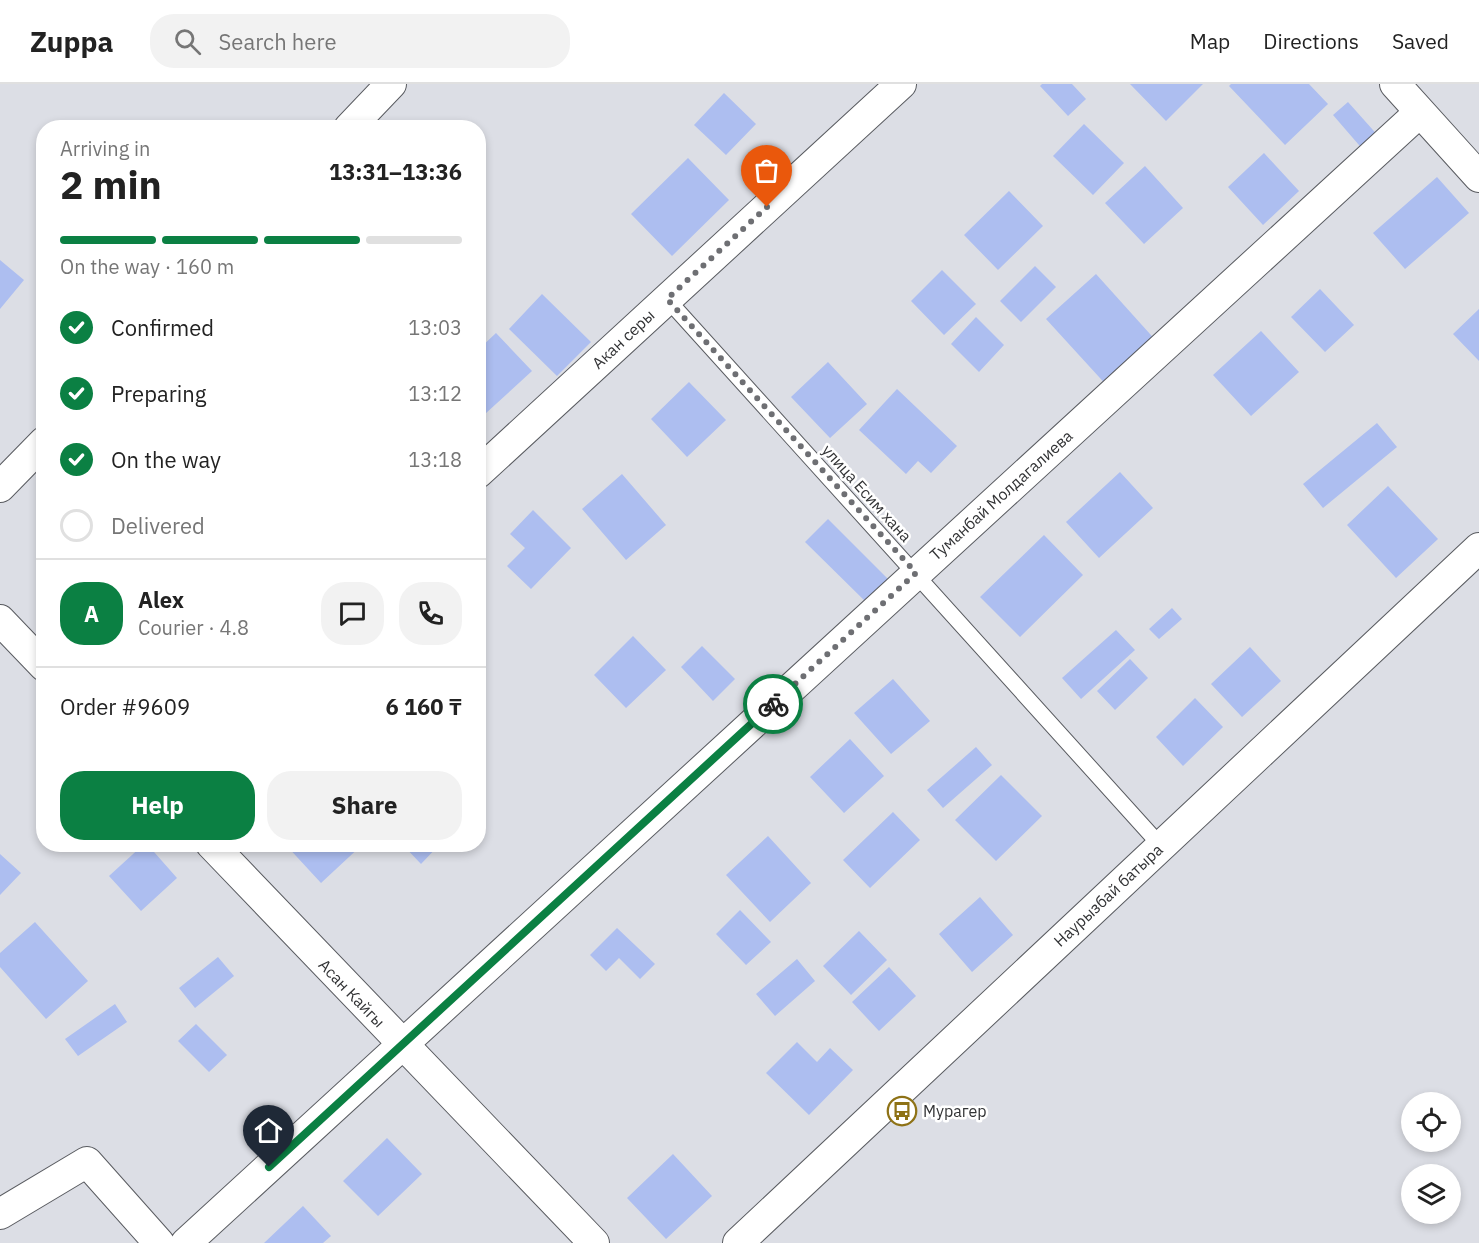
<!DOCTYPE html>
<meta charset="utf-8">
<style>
body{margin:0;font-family:"IBM Plex Sans",sans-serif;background:#f2f2f2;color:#222;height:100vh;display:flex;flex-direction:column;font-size:22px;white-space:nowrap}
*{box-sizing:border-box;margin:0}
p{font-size:20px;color:#767676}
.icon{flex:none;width:33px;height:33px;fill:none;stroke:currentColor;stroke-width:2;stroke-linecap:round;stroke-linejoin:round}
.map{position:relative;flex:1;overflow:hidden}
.panel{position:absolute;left:36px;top:36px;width:450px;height:732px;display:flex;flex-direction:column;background:#fff;border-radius:24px;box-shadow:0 3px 9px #0003}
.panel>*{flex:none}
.controls{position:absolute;left:1401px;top:1008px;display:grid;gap:12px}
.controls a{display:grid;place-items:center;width:60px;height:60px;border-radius:50%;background:#fff;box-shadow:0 3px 9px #0003;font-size:30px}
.pin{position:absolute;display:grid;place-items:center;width:51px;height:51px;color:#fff;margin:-62px -26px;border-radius:50% 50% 50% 0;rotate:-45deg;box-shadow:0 0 6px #0007}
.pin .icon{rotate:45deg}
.courier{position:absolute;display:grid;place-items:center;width:60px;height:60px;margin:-30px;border:4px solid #0b8043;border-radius:50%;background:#fff;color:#222;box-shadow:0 2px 8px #0007}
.head em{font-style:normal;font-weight:700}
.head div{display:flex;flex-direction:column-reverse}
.head{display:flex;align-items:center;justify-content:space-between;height:102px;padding:0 24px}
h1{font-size:39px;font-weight:700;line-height:45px}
.bar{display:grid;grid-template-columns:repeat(4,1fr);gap:9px 6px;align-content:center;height:72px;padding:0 24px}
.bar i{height:8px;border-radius:4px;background:#e0e0e0}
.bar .active{background:#0b8043}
.bar p{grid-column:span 4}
.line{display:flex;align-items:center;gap:15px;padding:0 24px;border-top:2px solid #e0e0e0}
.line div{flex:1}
.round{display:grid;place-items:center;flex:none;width:63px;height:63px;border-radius:24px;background:#f2f2f2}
ol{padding:0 24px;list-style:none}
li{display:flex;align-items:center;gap:18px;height:66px}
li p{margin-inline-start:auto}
li .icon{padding:6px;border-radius:50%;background:#0b8043;color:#fff;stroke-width:4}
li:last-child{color:#767676}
li i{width:33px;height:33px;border:3px solid #e0e0e0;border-radius:50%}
.primary-button{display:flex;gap:12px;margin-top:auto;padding:12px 24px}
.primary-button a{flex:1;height:69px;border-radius:24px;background:#0b8043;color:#fff;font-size:24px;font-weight:700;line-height:69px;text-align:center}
.primary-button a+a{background:#f2f2f2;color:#222}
header{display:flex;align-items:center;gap:36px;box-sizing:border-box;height:84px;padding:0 30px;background:#fff;border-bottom:2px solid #e0e0e0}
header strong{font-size:28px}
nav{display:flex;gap:33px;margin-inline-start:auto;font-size:21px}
.search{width:420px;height:54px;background:#f2f2f2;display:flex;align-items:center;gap:15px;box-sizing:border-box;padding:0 21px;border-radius:24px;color:#767676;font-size:22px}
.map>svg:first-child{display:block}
.building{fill:#adbef0}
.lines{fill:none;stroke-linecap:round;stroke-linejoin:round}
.service-casing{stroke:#595b60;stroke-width:17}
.minor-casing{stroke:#595b60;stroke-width:32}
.service{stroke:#fff;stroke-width:15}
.minor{stroke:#fff;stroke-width:30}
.done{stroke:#6e6f73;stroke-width:6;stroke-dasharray:0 10.8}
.route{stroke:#0b8043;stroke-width:8}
.labels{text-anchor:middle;stroke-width:5;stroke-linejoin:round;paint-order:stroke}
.street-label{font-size:16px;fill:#323335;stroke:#fff}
.poi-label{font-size:16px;fill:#323335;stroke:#fff;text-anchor:start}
</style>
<header>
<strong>Zuppa</strong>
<div class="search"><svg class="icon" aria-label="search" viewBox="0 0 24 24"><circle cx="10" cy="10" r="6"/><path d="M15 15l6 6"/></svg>Search here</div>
<nav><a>Map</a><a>Directions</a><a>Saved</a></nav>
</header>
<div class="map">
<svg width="1479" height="1159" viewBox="0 0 1479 1159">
<rect width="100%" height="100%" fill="#dcdee5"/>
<path class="building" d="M1042,0H1072L1086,15L1068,32L1040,2Z
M1130,0H1203L1166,37Z
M1231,0H1309L1328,20L1285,61L1229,2Z
M724,9L756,40L726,71L694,41Z
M1348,18L1381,55L1365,68L1333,31Z
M1084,40L1124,79L1093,111L1053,72Z
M1264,69L1299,107L1263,141L1228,103Z
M688,74L729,116L672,172L631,130Z
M1145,82L1183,124L1144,160L1105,119Z
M1437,93L1469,129L1405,185L1373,149Z
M1009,107L1043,142L998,186L964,151Z
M0,176L24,196L0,225Z
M1035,182L1056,203L1021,238L1000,217Z
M942,186L976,220L944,251L911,217Z
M1096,190L1159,260L1110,305L1046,235Z
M1320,205L1354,241L1325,268L1291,233Z
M542,210L591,258L557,292L509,245Z
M1479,225V277L1453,250Z
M976,233L1004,261L979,288L951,260Z
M1261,247L1299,288L1251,332L1213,291Z
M496,249L532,287L485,330L478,323V266Z
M828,278L867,320L830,354L791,313Z
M689,298L726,336L687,373L651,335Z
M897,305L957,362L931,389L918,377L906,390L859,346Z
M1377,339L1397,363L1323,424L1303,400Z
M1120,388L1153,424L1099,474L1066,438Z
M622,390L666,441L626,476L582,425Z
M1388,402L1438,455L1396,494L1347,441Z
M533,426L571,464L531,505L507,482L525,464L510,450Z
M828,435L892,499L869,521L805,458Z
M1044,451L1083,491L1020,553L980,513Z
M1172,524L1182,535L1159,555L1149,545Z
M1116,546L1135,566L1081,615L1062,594Z
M633,552L666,586L626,624L594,591Z
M702,562L735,595L713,617L681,583Z
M1250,563L1281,597L1242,633L1211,600Z
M1130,575L1148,594L1115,626L1097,607Z
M893,595L930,637L891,670L854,629Z
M1195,614L1223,643L1183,682L1156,653Z
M850,655L884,692L844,729L810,693Z
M976,663L992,681L943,724L927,706Z
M1001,691L1042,732L996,777L955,736Z
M893,728L920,756L870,804L843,776Z
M768,752L811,799L770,838L726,791Z
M144,760H147L177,794L141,827L109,792Z
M285,760H363L321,799Z
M402,760H440L421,780Z
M0,770L21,789L0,811Z
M980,813L1013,851L972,888L939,850Z
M740,826L771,858L746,881L716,850Z
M35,838L88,897L46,935L0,883V869Z
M617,844L655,880L640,895L619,874L606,887L590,871Z
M859,847L887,876L851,911L823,882Z
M218,873L234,892L195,924L179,904Z
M797,875L815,897L775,932L756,910Z
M889,883L916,912L879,947L852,918Z
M115,920L127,938L78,972L65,955Z
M196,940L227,971L209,988L178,957Z
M797,958L817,978L830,964L853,986L809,1031L766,989Z
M387,1054L422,1090L378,1132L343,1097Z
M673,1070L712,1112L666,1155L627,1114Z
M303,1122L331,1152L323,1159H264Z"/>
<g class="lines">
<g class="service-casing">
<path id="service" d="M667,215L1161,762"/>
</g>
<g class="minor-casing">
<path id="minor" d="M1395,0L1479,93
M349,44L391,0
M478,389L901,0
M0,403L44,358
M0,536L44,582
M211,760L594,1159
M0,1130L87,1078L159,1159
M186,1159L1420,28
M738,1159L1479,464"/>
</g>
<use href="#service" class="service"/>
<use href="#minor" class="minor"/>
</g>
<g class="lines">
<path class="done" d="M767,123L667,215L916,489L773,620"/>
<path class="route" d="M269,1083L773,620"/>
</g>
<defs>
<g id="bus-ring" transform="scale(1.5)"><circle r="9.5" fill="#fff" stroke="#8e7216" stroke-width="1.5"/><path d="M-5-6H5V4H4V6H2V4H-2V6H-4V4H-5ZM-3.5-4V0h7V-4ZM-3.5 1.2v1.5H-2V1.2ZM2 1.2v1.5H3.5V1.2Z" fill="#8e7216"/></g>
</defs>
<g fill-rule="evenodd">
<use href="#bus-ring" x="902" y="1027"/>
</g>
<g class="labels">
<g class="street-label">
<text transform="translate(623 255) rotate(-43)" y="6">Акан серы</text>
<text transform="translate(867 409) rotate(48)" y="6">улица Есим хана</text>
<text transform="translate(1001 411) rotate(-42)" y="6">Туманбай Молдагалиева</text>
<text transform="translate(1108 811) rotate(-43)" y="6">Наурызбай батыра</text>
<text transform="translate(352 909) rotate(46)" y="6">Асан Кайгы</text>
</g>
<g class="poi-label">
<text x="923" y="1033">Мурагер</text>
</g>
</g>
</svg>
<div class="controls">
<a><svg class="icon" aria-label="locate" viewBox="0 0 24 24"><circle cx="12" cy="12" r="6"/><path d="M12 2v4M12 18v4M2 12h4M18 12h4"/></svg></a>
<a><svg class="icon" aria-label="layers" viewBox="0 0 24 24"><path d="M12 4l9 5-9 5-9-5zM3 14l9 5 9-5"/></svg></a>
</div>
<div class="pin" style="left:767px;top:123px;background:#ea580c"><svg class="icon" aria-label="bag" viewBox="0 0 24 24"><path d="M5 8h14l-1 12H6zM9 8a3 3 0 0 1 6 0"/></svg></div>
<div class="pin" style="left:269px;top:1083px;background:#1f2937"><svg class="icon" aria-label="home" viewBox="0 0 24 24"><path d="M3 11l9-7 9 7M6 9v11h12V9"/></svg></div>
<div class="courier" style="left:773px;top:620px"><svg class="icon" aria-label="bike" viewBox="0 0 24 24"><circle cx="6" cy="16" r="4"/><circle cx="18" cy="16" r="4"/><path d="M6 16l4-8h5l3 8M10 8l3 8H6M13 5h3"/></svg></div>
<section class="panel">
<div class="head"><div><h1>2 min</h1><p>Arriving in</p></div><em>13:31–13:36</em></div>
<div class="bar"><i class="active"></i><i class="active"></i><i class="active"></i><i></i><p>On the way · 160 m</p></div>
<ol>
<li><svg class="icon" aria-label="check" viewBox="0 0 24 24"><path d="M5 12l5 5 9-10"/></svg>Confirmed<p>13:03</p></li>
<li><svg class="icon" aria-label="check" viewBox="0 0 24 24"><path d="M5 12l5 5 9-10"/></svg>Preparing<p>13:12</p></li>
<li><svg class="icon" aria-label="check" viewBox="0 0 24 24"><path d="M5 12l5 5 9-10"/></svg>On the way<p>13:18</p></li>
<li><i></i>Delivered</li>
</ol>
<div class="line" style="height:108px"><b class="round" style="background:#0b8043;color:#fff">A</b><div><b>Alex</b><p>Courier · 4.8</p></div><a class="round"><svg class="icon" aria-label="chat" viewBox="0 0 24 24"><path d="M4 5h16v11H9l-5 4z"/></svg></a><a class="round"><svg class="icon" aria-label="phone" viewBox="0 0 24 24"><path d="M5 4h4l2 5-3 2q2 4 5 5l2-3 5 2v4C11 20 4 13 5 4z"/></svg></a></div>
<div class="line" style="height:78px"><div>Order #9609</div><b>6 160 ₸</b></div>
<div class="primary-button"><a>Help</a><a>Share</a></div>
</section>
</div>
